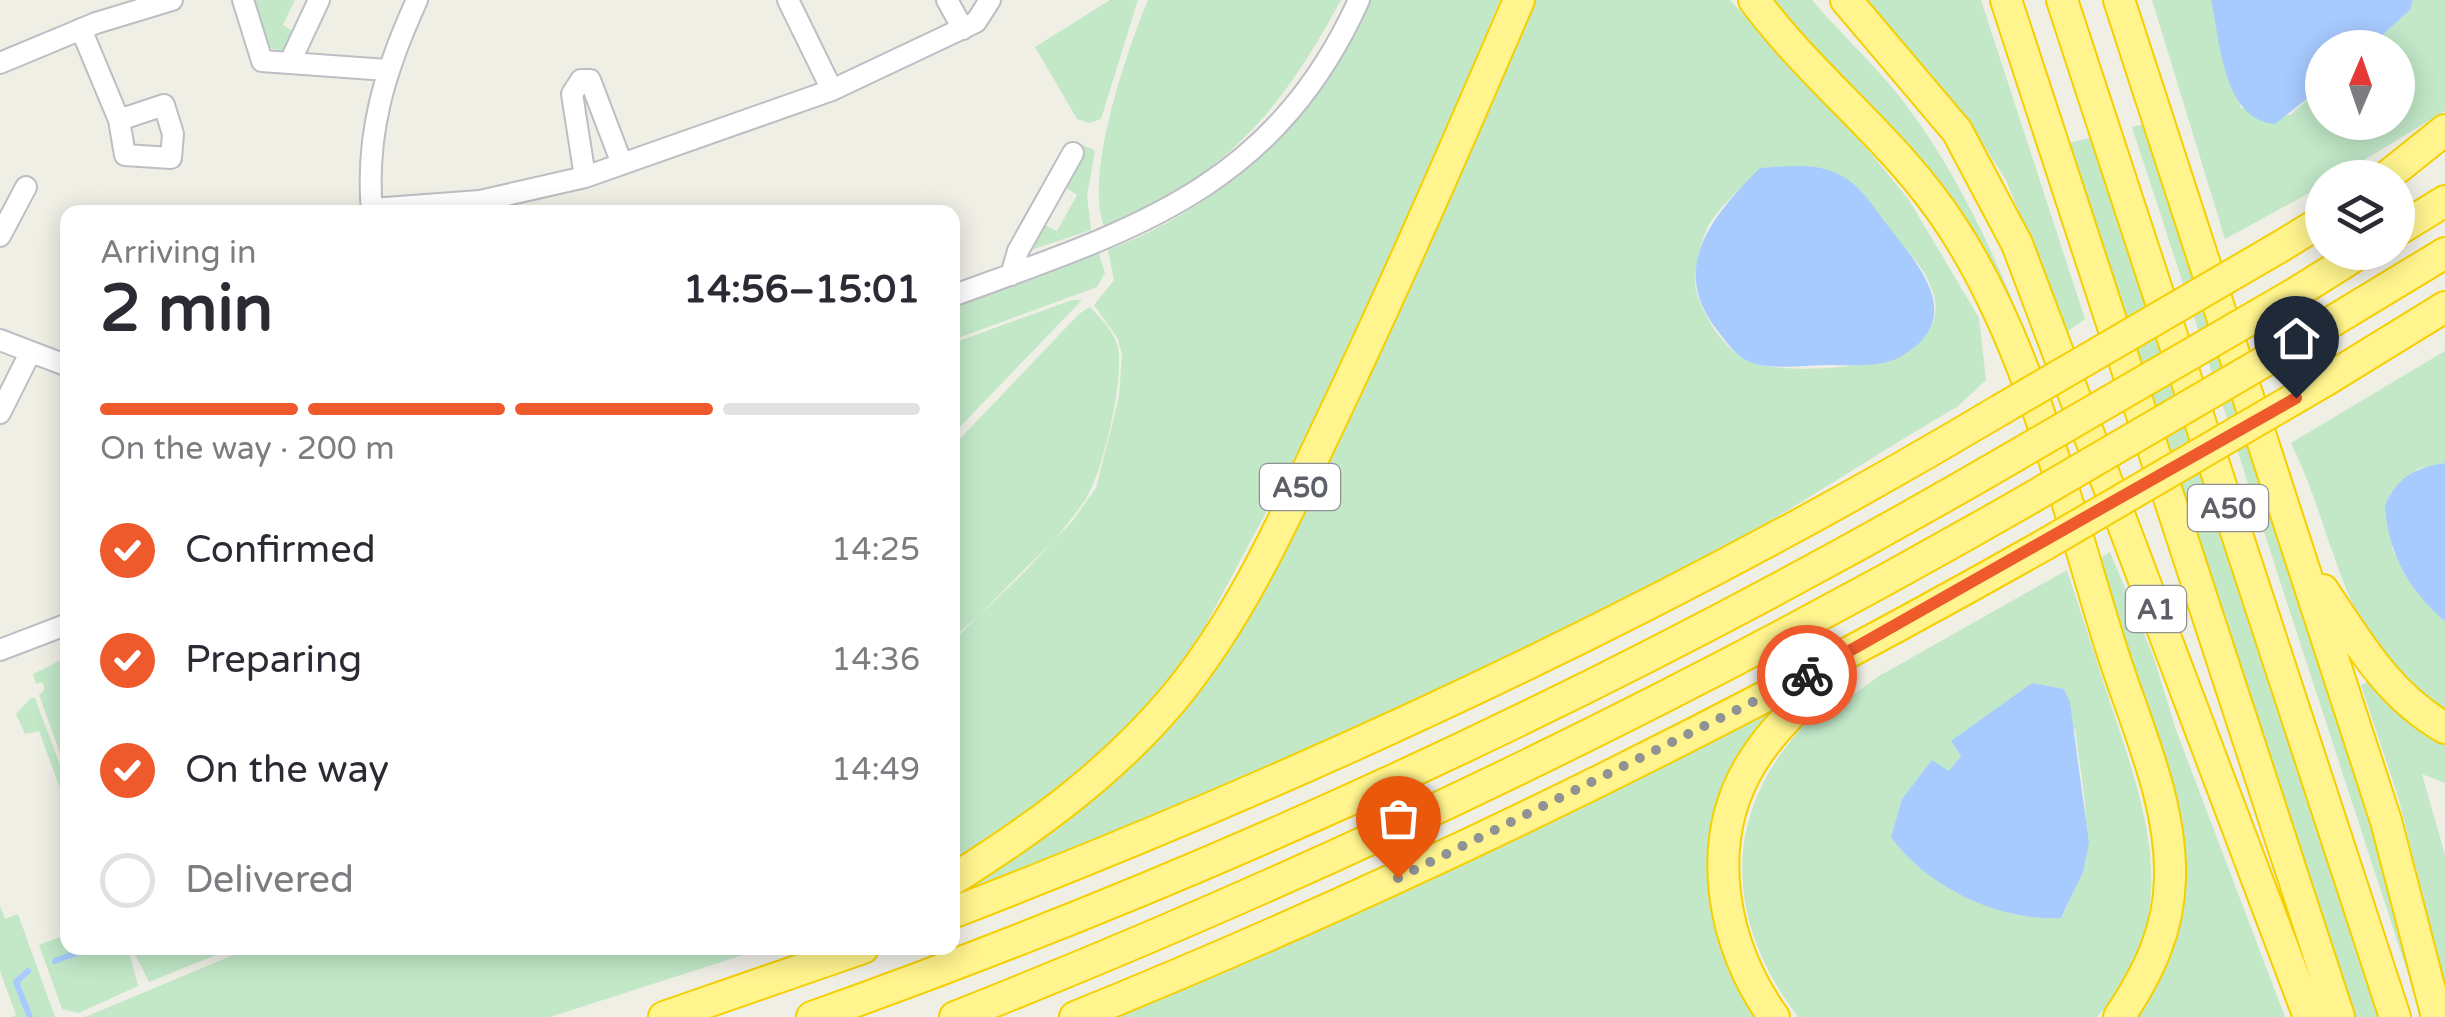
<!DOCTYPE html>
<meta charset="utf-8">
<style>
body{margin:0;font-family:"Varela Round",sans-serif;background:#f2f2f3;color:#2b2b33;height:100vh;display:flex;flex-direction:column;font-size:38px;white-space:nowrap}
*{box-sizing:border-box;margin:0}
p{font-size:32px;color:#7c7c81}
.icon{flex:none;width:55px;height:55px;fill:none;stroke:currentColor;stroke-width:2;stroke-linecap:round;stroke-linejoin:round}
.map{position:relative;flex:1;overflow:hidden}
.sheet{position:absolute;left:60px;top:205px;width:900px;height:750px;display:flex;flex-direction:column;background:#fff;border-radius:20px;box-shadow:0 5px 25px #0003}
.sheet>*{flex:none}
.needle{width:65px;rotate:2deg}
.tools{position:absolute;left:2305px;top:30px;display:grid;gap:20px}
.tools a{display:grid;place-items:center;width:110px;height:110px;border-radius:50%;background:#fff;box-shadow:0 5px 25px #0003;font-size:50px}
.pin{position:absolute;display:grid;place-items:center;width:85px;height:85px;color:#fff;margin:-102px -42px;border-radius:50% 50% 50% 0;rotate:-45deg;box-shadow:0 0 10px #0007}
.pin .icon{rotate:45deg}
.courier{position:absolute;display:grid;place-items:center;width:100px;height:100px;margin:-50px;border:8px solid #ef5a2d;border-radius:50%;background:#fff;color:#222;box-shadow:0 2px 12px #0007}
.head em{font-style:normal;font-weight:700}
.head div{display:flex;flex-direction:column-reverse}
.head{display:flex;align-items:center;justify-content:space-between;height:170px;padding:0 40px}
h1{font-size:65px;font-weight:700;line-height:75px}
.bar{display:grid;grid-template-columns:repeat(4,1fr);gap:15px 10px;align-content:center;height:120px;padding:0 40px}
.bar i{height:12px;border-radius:8px;background:#e1e1e2}
.bar .on{background:#ef5a2d}
.bar p{grid-column:span 4}
ol{padding:0 40px;list-style:none}
li{display:flex;align-items:center;gap:30px;height:110px}
li p{margin-inline-start:auto}
li .icon{padding:10px;border-radius:50%;background:#ef5a2d;color:#fff;stroke-width:4}
li:last-child{color:#7c7c81}
li i{width:55px;height:55px;border:5px solid #e1e1e2;border-radius:50%}
.map>svg:first-child{display:block}
.green{fill:#c2e8c8;fill-rule:evenodd}
.water{fill:#a7cbff}
.lines{fill:none;stroke-linecap:round;stroke-linejoin:round}
.stream{stroke:#a7cbff;stroke-width:6}
.minor-casing{stroke:#bdbec4;stroke-width:24}
.highway-casing{stroke:#f6cf00;stroke-width:34}
.minor{stroke:#fff;stroke-width:20}
.highway{stroke:#fff48e;stroke-width:30}
.highway-bridge-casing{stroke:#f6cf00;stroke-width:34;stroke-linecap:butt}
.highway-bridge{stroke:#fff48e;stroke-width:30}
.done{stroke:#909293;stroke-width:10;stroke-dasharray:0 18}
.route{stroke:#ef5a2d;stroke-width:12}
.labels{text-anchor:middle;stroke-width:8;stroke-linejoin:round;paint-order:stroke}
.shield{fill:#fff;stroke:#8e9094;stroke-width:2.5}
.shield-label{font-size:28px;font-weight:bold;fill:#5d6066}
</style>
<div class="map">
<svg width="2445" height="1017" viewBox="0 0 2445 1017">
<rect width="100%" height="100%" fill="#f0efe6"/>
<path class="green" d="M250,0H295L283,25L296,33L289,53L265,47Z
M1110,0H1138L1101,119L1089,123L1077,119L1035,47Z
M1148,0H1341C1280,112 1226,177 1104,226C1084,176 1127,50 1148,0Z
M1371,0H1500L1415,205L1324,404L1202,632L1154,700L1081,775L953,865L952,642L1071,523L1096,488L1119,397L1122,355L1118,339L1094,305L1114,280L1108,250C1235,201 1308,118 1371,0Z
M1527,0H1730L1837,112L1909,200L1979,318L1986,380L1957,407C1872,456 1790,512 1704,559C1466,690 1214,793 963,897L957,887L1184,693ZM1761,168C1837,164 1839,172 1887,228C1904,247 1928,270 1934,296C1953,372 1801,375 1756,364C1729,358 1702,316 1696,290C1693,275 1700,245 1706,231C1715,209 1744,186 1761,168Z
M1764,0H1812C1840,33 1873,63 1900,97C1960,175 1999,263 2034,355L2027,359L1992,277Z
M1864,0H1981L2085,319L2067,332L2006,180L1972,127Z
M2152,0H2211L2241,108L2290,115L2322,87V122H2398V48L2369,47L2410,10L2413,0H2445V111L2336,177L2322,178V186L2225,239Z
M2149,123L2390,860L2422,1017L2132,127Z
M2094,137L2383,1017H2352L2064,144Z
M1082,145L1095,150L1087,196L1091,230L1025,252L1041,223L1057,231L1077,195L1063,186Z
M1098,251L1105,273L1097,287L953,340V304Z
M1072,300H1082L953,434V343Z
M1090,307C1100,317 1112,330 1117,344C1126,375 1103,473 1085,500C1050,551 999,598 953,638V446L1079,314Z
M2445,351V463L2417,469L2392,548L2406,577L2445,621V713C2340,648 2339,540 2291,443Z
M2110,552L2154,658L2176,730L2285,1017H2129L2174,920L2094,562Z
M2067,570C2084,621 2100,672 2117,723C2152,827 2180,925 2097,1017H1798C1721,915 1721,806 1815,714L1822,718L1879,676ZM2075,729C2084,805 2100,846 2061,918L1891,838L1902,799L1932,761L1949,771L1961,756Z
M67,657V772L39,695L45,689L42,682L36,684L33,674Z
M2370,681L2445,739V783L2422,774L2445,855V986L2399,800L2361,685Z
M31,698H35L67,784V807L39,731L25,734L16,714Z
M1787,703L1717,827L1764,1017H1119C1347,923 1569,819 1787,703Z
M0,906L5,919L18,914L55,1017H12L16,1015L0,971Z
M67,934L68,948H128L138,986L79,1013L62,1009L39,945Z
M132,948H233L149,982Z
M250,948H765L550,1017H85Z"/>
<path class="water" d="M2211,0H2413L2410,10L2369,47L2322,48V87L2275,124C2223,120 2220,40 2211,0Z
M1760,168C1787,166 1819,162 1842,176C1862,187 1875,209 1888,226C1921,268 1967,319 1900,357C1881,368 1846,365 1825,365C1804,366 1777,369 1756,364C1738,360 1728,344 1717,330C1667,267 1715,213 1760,168Z
M2445,463V621C2409,591 2388,553 2385,506C2397,477 2415,468 2445,463Z
M2032,683L2064,689L2070,703L2089,843L2083,872L2061,918C1999,921 1928,888 1891,837L1902,799L1932,760L1949,771L1961,756L1951,741Z"/>
<g class="lines">
<path class="stream" d="M55,961L90,948
M28,971L16,982L30,1017"/>
<g class="minor-casing">
<path id="minor" d="M243,0L262,61L387,70
M788,0L832,90
M947,0L963,29
M81,29L119,120L164,105L173,134L171,158L125,155L119,120
M290,62L319,0
M0,63L96,23L172,0
M585,177L572,94L581,80H590L622,164
M372,209L480,201L585,177L832,90L976,22L990,0
M372,212C365,134 385,70 417,0
M0,236L26,187
M1011,275L1018,251L1073,153
M952,296C1132,230 1273,190 1359,0
M0,340L68,366
M0,413L29,355
M0,650L68,624"/>
</g>
<g class="highway-casing">
<path id="highway" d="M1754,0C1814,81 1898,142 1953,228C2034,353 2067,510 2112,651C2135,723 2172,801 2170,878C2169,931 2148,974 2119,1017
M1846,0L1957,131L2017,244L2309,1017
M2006,0L2339,1017
M2062,0L2395,1017
M2119,0L2386,821L2437,1017
M2385,178L2445,130
M2398,230L2445,201
M2283,245L2322,221
M2299,291L2361,252
M2313,333L2445,253
M2328,379L2445,307
M2323,590C2359,644 2388,695 2445,728
M952,880C1035,828 1111,773 1174,698C1240,618 1283,522 1327,429C1395,287 1457,144 1519,0
M952,913C1314,773 1667,609 2000,410
M664,1017L863,948
M812,1017C1231,868 1631,680 2015,456
M955,1017C1326,870 1683,698 2029,499
M1075,1017C1408,882 1731,722 2044,545
M1774,1017C1722,946 1703,843 1751,764C1773,728 1803,701 1835,674"/>
</g>
<use href="#minor" class="minor"/>
<use href="#highway" class="highway"/>
<g class="highway-bridge-casing">
<path id="highway-bridge" d="M2000,410L2283,245
M2015,456L2299,291
M2029,499L2313,333
M2044,545L2328,379"/>
</g>
<use href="#highway-bridge" class="highway-bridge"/>
</g>
<g class="lines">
<path class="done" d="M1398,878L1807,675"/>
<path class="route" d="M1807,675L2296,398"/>
</g>
<g class="labels">
<g class="shield">
<rect x="1260" y="464" width="80" height="46" rx="8"/>
<rect x="2188" y="485" width="80" height="46" rx="8"/>
<rect x="2126" y="586" width="60" height="46" rx="8"/>
</g>
<g class="shield-label">
<text x="1300" y="497">A50</text>
<text x="2228" y="518">A50</text>
<text x="2156" y="619">A1</text>
</g>
</g>
</svg>
<div class="tools">
<a><svg class="needle" viewBox="-14 -14 28 28"><path d="M0-13l5 13h-10z" fill="#e53935"/><path d="M0 13l5-13h-10z" fill="#7c7c81"/></svg></a>
<a><svg class="icon" aria-label="layers" viewBox="0 0 24 24"><path d="M12 4l9 5-9 5-9-5zM3 14l9 5 9-5"/></svg></a>
</div>
<div class="pin" style="left:1398px;top:878px;background:#ea580c"><svg class="icon" aria-label="bag" viewBox="0 0 24 24"><path d="M5 8h14l-1 12H6zM9 8a3 3 0 0 1 6 0"/></svg></div>
<div class="pin" style="left:2296px;top:398px;background:#1f2937"><svg class="icon" aria-label="home" viewBox="0 0 24 24"><path d="M3 11l9-7 9 7M6 9v11h12V9"/></svg></div>
<div class="courier" style="left:1807px;top:675px"><svg class="icon" aria-label="bike" viewBox="0 0 24 24"><circle cx="6" cy="16" r="4"/><circle cx="18" cy="16" r="4"/><path d="M6 16l4-8h5l3 8M10 8l3 8H6M13 5h3"/></svg></div>
<section class="sheet">
<div class="head"><div><h1>2 min</h1><p>Arriving in</p></div><em>14:56–15:01</em></div>
<div class="bar"><i class="on"></i><i class="on"></i><i class="on"></i><i></i><p>On the way · 200 m</p></div>
<ol>
<li><svg class="icon" aria-label="check" viewBox="0 0 24 24"><path d="M5 12l5 5 9-10"/></svg>Confirmed<p>14:25</p></li>
<li><svg class="icon" aria-label="check" viewBox="0 0 24 24"><path d="M5 12l5 5 9-10"/></svg>Preparing<p>14:36</p></li>
<li><svg class="icon" aria-label="check" viewBox="0 0 24 24"><path d="M5 12l5 5 9-10"/></svg>On the way<p>14:49</p></li>
<li><i></i>Delivered</li>
</ol>
</section>
</div>
